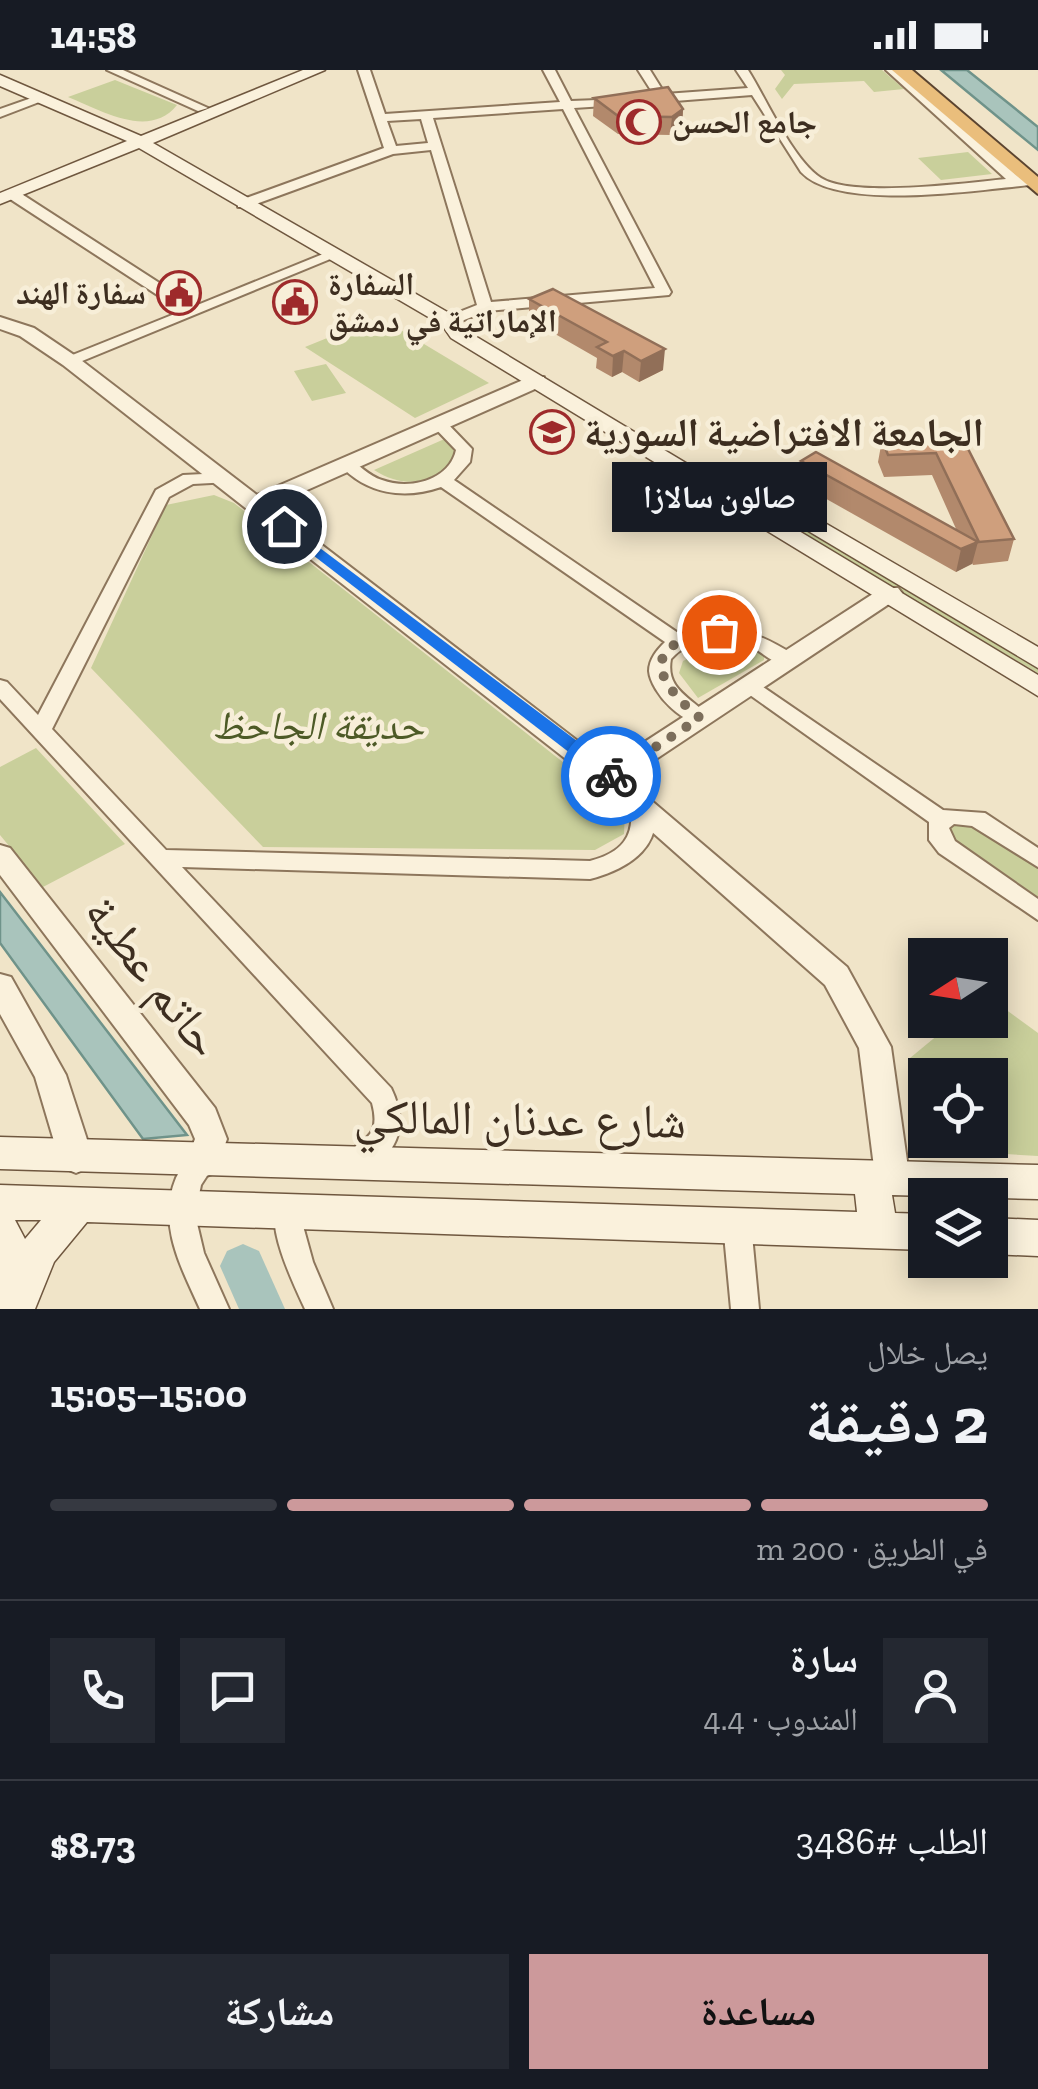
<!DOCTYPE html>
<html lang="ar">
<meta charset="utf-8">
<style>
body{margin:0;font-family:"Zilla Slab","Noto Naskh Arabic",serif;background:#242831;color:#f1f3f6;direction:rtl;height:100vh;display:flex;flex-direction:column;font-size:38px;white-space:nowrap}
*{box-sizing:border-box;margin:0}
p{font-size:32px;color:#9ea1a6}
.icon{flex:none;width:55px;height:55px;fill:none;stroke:currentColor;stroke-width:2;stroke-linecap:round;stroke-linejoin:round}
.map{position:relative;height:1239px;overflow:hidden;direction:ltr}
.drawer{display:flex;flex-direction:column;background:#171b24;flex:1}
.drawer>*{flex:none}
.needle{width:65px;rotate:258deg}
.buttons{position:absolute;left:908px;top:868px;display:grid;gap:20px}
.buttons a{display:grid;place-items:center;width:100px;height:100px;border-radius:0px;background:#171b24;box-shadow:0 5px 25px #0003;font-size:50px}
.pin{position:absolute;display:grid;place-items:center;width:85px;height:85px;color:#fff;margin:-42px;border:5px solid #fff;border-radius:50%;box-shadow:0 2px 10px #0007}
.courier{position:absolute;display:grid;place-items:center;width:100px;height:100px;margin:-50px;border:8px solid #1a73e8;border-radius:50%;background:#fff;color:#222;box-shadow:0 2px 12px #0007}
.bubble{position:absolute;height:70px;border-radius:0px;background:#171b24;box-shadow:0 5px 25px #0003;font-size:32px;font-weight:700;line-height:70px;text-align:center;direction:rtl}
.headline em{font-style:normal;font-weight:700}
.headline div{display:flex;flex-direction:column-reverse}
.headline{display:flex;align-items:center;justify-content:space-between;height:170px;padding:0 50px}
h1{font-size:65px;font-weight:700;line-height:75px}
.bar{display:grid;grid-template-columns:repeat(4,1fr);gap:15px 10px;align-content:center;height:120px;padding:0 50px}
.bar i{height:12px;border-radius:8px;background:#363941}
.bar .selected{background:#cc999b}
.bar p{grid-column:span 4}
.line{display:flex;align-items:center;gap:25px;padding:0 50px;border-top:2px solid #363941}
.line div{flex:1}
.round{display:grid;place-items:center;flex:none;width:105px;height:105px;border-radius:0px;background:#242831}
.button{display:flex;gap:20px;margin-top:auto;padding:20px 50px}
.button a{flex:1;height:115px;border-radius:0px;background:#cc999b;color:#111;font-size:40px;font-weight:700;line-height:115px;text-align:center}
.button a+a{background:#242831;color:#f1f3f6}
.status{display:flex;justify-content:space-between;align-items:center;height:70px;padding:0 50px;background:#171b24;direction:ltr}
.status svg{height:28px;fill:currentColor}
.map>svg:first-child{display:block}
.green{fill:#c9cf9b;fill-rule:evenodd}
.water{fill:#a9c4bc;stroke:#6f938a;stroke-width:2.5}
.lines{fill:none;stroke-linecap:round;stroke-linejoin:round}
.river{fill:#a9c4bc;fill-rule:evenodd}
.minor-casing{stroke:#8d765c;stroke-width:4}
.tertiary-casing{stroke:#8d765c;stroke-width:4}
.secondary-casing{stroke:#6f573f;stroke-width:3}
.trunk-casing{stroke:#5b4430;stroke-width:4}
.minor{fill:#faf1dc;fill-rule:evenodd}
.tertiary{fill:#faf1dc;fill-rule:evenodd}
.secondary{fill:#faf1dc;fill-rule:evenodd}
.trunk{fill:#eabe7c;fill-rule:evenodd}
.wall{fill:#b2896c}
.shaded-wall{fill:#916f58}
.building{fill:#cf9f7d;stroke:#916f58;stroke-width:2.5}
.route{fill:#1a73e8}
.done{stroke:#7c6e5b;stroke-width:10;stroke-dasharray:0 18}
.labels{text-anchor:middle;stroke-width:9;stroke-linejoin:round;paint-order:stroke}
.far-poi-label{font-size:32px;font-weight:bold;fill:#3d2e20;stroke:#f7eed8;text-anchor:start}
.poi-label{font-size:40px;font-weight:bold;fill:#3d2e20;stroke:#f7eed8;text-anchor:start}
.park-label{font-size:40px;font-style:italic;fill:#4d5a26;stroke:#f7eed8}
.near-street-label{font-size:48px;fill:#3d2e20;stroke:#f7eed8}
</style>
<div class="status"><b>14:58</b><svg viewBox="0 0 49 12"><path d="M0 12V9h3v3zM5 12V6h3v6zM10 12V3h3v9zM15 12V0h3v12zM26 1h20v11H26zM47 4h2v5h-2z"/></svg></div>
<div class="map">
<svg width="1038" height="1239" viewBox="0 0 1038 1239">
<rect width="100%" height="100%" fill="#f0e4c8"/>
<path class="green" d="M781,0H882L904,19L874,22L864,11L794,14L782,29L775,19L785,5Z
M115,10L177,35C149,70 101,40 68,27Z
M968,82L992,104L941,110L918,88Z
M379,247L489,313L415,348L305,277Z
M326,294L346,323L312,331L294,301Z
M449,367L460,386C434,412 407,421 374,400Z
M724,408L1038,592V603L714,413Z
M214,425L234,433L625,741L624,764L595,780L263,777L91,598L166,435Z
M711,577L764,583V590L698,628L679,603L683,591Z
M36,678L125,774L43,817L0,765V697Z
M954,754H972L1038,797V827L952,767L948,759Z
M990,928L1038,963V1086L926,1079L910,988L956,950H990ZM925,1005H990V1070H925Z"/>
<path class="water" d="M941,0H967L1038,57V80Z
M0,822L187,1065L143,1069L0,873Z"/>
<g class="lines">
<path class="river" d="M243,1174L259,1181L285,1239H239L220,1196L227,1181Z"/>
<g class="minor-casing">
<path id="minor" d="M107,0H123L208,38L198,41Z
M358,0H370L385,44L560,32L543,0H555L571,31L624,29L626,31L620,35L574,38L671,222L669,225L487,241L454,254H444V248L477,235L431,80L393,84L248,137H238V131L384,78ZM563,39L655,218L491,232L433,48ZM421,49L428,73L396,76L387,51Z
M638,0H650L665,24L748,18L736,0H748C766,28 792,89 821,108C852,128 967,113 1006,109L886,0H899L1020,108L1030,107L1036,111L1030,115C976,120 838,142 801,102L752,25L649,33L645,31V27L654,25Z
M43,24L49,27L47,29L0,47V39Z
M7,121H17L195,236L328,182L340,185L70,296L65,294V288L182,241L7,127Z
M439,349L445,351L472,379L470,392L454,410L681,565C725,550 756,561 794,585L797,590L794,595C775,598 761,580 745,573C722,563 687,570 671,589C665,621 694,628 710,648L707,653C685,658 651,623 649,601C649,589 657,580 665,572L441,417C404,430 366,424 339,394L347,389C360,394 368,406 382,410C409,420 449,411 456,380L431,354Z
M224,403L233,408L230,412L193,414L169,427L52,659L166,780L590,791C621,783 636,767 630,734L633,728H649C670,774 628,799 590,809L182,797L391,1018C410,1057 397,1089 356,1104L347,1100L343,1092C355,1066 383,1074 372,1033L0,629V610L7,612L38,645L156,420L183,405Z
M750,608L943,740L985,743L1038,778V797L972,756L954,754L949,758L955,771L1038,829V850L939,783L929,770V752L743,620L740,615Z
M203,1080L212,1084L216,1092L201,1115L195,1145L204,1183L229,1239H200C181,1197 157,1154 176,1108C182,1096 190,1085 203,1080Z
M287,1130L297,1134L313,1192L333,1239H305C294,1215 266,1158 277,1134Z
M737,1141L747,1145L751,1154L759,1239H731L723,1154L727,1145Z"/>
</g>
<g class="tertiary-casing">
<path id="tertiary" d="M0,247L34,258L77,287L257,425L530,307H544V315L271,436L609,695L882,518H898L902,523L898,528L626,709L847,897L891,977L909,1105L904,1116L892,1120L880,1116L875,1105L859,978L825,915L599,715L63,295L20,266L0,259Z
M0,775L10,778L215,1038L227,1069L215,1103L203,1107L191,1103L186,1092L195,1069L189,1055L0,805Z
M0,904L11,907L66,1005L93,1088L88,1098L76,1103L64,1098L59,1088L35,1007L0,944Z"/>
</g>
<g class="secondary-casing">
<path id="secondary" d="M303,0H325L153,73L456,247L465,260L1038,605V626L451,268L442,255L139,78L0,134V123L127,71L0,16V5L141,66Z
M756,413L1038,577V598L748,425L744,420L748,415Z
M0,1067L1038,1095V1129L892,1125L895,1143L925,1144V1180L87,1152L54,1192L35,1239H0V1115L857,1142L855,1124L0,1099ZM15,1150H41L25,1169Z
M990,1148L1038,1150V1186L990,1184Z"/>
</g>
<g class="trunk-casing">
<path id="trunk" d="M892,0H912L1038,107V124Z"/>
</g>
<use href="#minor" class="minor"/>
<use href="#tertiary" class="tertiary"/>
<use href="#secondary" class="secondary"/>
<use href="#trunk" class="trunk"/>
</g>
<path class="wall" d="M594,28L683,39L682,57L670,65L618,64L593,46Z
M529,229L663,300L639,312L622,302L612,307L596,298L597,288L529,249Z
M962,367L1014,469L1008,491L973,495L972,493L956,502L798,413L801,391L957,461L932,405L884,407L878,392L882,370Z"/>
<path class="shaded-wall" d="M683,39L682,57L670,65L672,47Z
M665,279L663,300L639,312L641,291Z
M624,281L622,302L612,307L613,286Z
M978,472L972,494L956,502L961,479Z"/>
<path class="building" d="M668,17L683,39L672,47L618,46L594,28Z
M553,219L665,279L641,291L624,281L613,286L597,277L607,272L529,229Z
M962,367L1014,469L979,472L936,383L888,385L882,370Z
M816,382L978,472L961,479L801,391Z"/>
<path class="route" d="M284,451L617,701V710H605L279,459Z"/>
<g class="lines">
<path class="done" d="M611,706L700,648C648,606 643,571 719,562"/>
</g>
<defs>
<g id="mosque-ring" transform="scale(2.25)"><circle r="9.5" fill="#f7eed8" stroke="#9e2a2b" stroke-width="1.5"/><path d="M3.5-4.9A6 6 0 1 0 3.5 4.9A5 5 0 1 1 3.5-4.9Z" fill="#9e2a2b"/></g>
<g id="civic-ring" transform="scale(2.25)"><circle r="9.5" fill="#f7eed8" stroke="#9e2a2b" stroke-width="1.5"/><path d="M-.6-6.5H3V-4.5H.6V-3L4-1V1h2V6H-6V1h2V-1L-.6-3ZM-1.2 2.5V6h2.4V2.5Z" fill="#9e2a2b"/></g>
<g id="university-ring" transform="scale(2.25)"><circle r="9.5" fill="#f7eed8" stroke="#9e2a2b" stroke-width="1.5"/><path d="M0-5L7-2L0 1L-7-2ZM-4 1L0 2.5L4 1V4Q0 6-4 4Z" fill="#9e2a2b"/></g>
</defs>
<g fill-rule="evenodd">
<use href="#mosque-ring" x="639" y="52"/>
<use href="#civic-ring" x="179" y="223"/>
<use href="#civic-ring" x="295" y="232"/>
<use href="#university-ring" x="552" y="362"/>
</g>
<g class="labels">
<g class="far-poi-label">
<text x="672" y="63">جامع الحسن</text>
<text x="328" y="225">السفارة<tspan x="328" dy="37">الإماراتية في دمشق</tspan></text>
<text x="146" y="234" text-anchor="end">سفارة الهند</text>
</g>
<g class="poi-label">
<text x="584" y="376">الجامعة الافتراضية السورية</text>
</g>
<g class="park-label">
<text x="318" y="669">حديقة الجاحظ</text>
</g>
<g class="near-street-label">
<text transform="translate(154 906) rotate(52)" y="17">حاتم عطية</text>
<text transform="translate(520 1048) rotate(1)" y="17">شارع عدنان المالكي</text>
</g>
</g>
</svg>
<div class="buttons">
<a><svg class="needle" viewBox="-14 -14 28 28"><path d="M0-13l5 13h-10z" fill="#e53935"/><path d="M0 13l5-13h-10z" fill="#9ea1a6"/></svg></a>
<a><svg class="icon" aria-label="locate" viewBox="0 0 24 24"><circle cx="12" cy="12" r="6"/><path d="M12 2v4M12 18v4M2 12h4M18 12h4"/></svg></a>
<a><svg class="icon" aria-label="layers" viewBox="0 0 24 24"><path d="M12 4l9 5-9 5-9-5zM3 14l9 5 9-5"/></svg></a>
</div>
<div class="pin" style="left:719px;top:562px;background:#ea580c"><svg class="icon" aria-label="bag" viewBox="0 0 24 24"><path d="M5 8h14l-1 12H6zM9 8a3 3 0 0 1 6 0"/></svg></div>
<div class="pin" style="left:284px;top:456px;background:#1f2937"><svg class="icon" aria-label="home" viewBox="0 0 24 24"><path d="M3 11l9-7 9 7M6 9v11h12V9"/></svg></div>
<div class="courier" style="left:611px;top:706px"><svg class="icon" aria-label="bike" viewBox="0 0 24 24"><circle cx="6" cy="16" r="4"/><circle cx="18" cy="16" r="4"/><path d="M6 16l4-8h5l3 8M10 8l3 8H6M13 5h3"/></svg></div>
<div class="bubble" style="left:612px;top:392px;width:215px">صالون سالازا</div>
</div>
<section class="drawer">
<div class="headline"><div><h1>2 دقيقة</h1><p>يصل خلال</p></div><em>15:00–15:05</em></div>
<div class="bar"><i class="selected"></i><i class="selected"></i><i class="selected"></i><i></i><p>في الطريق · 200 m</p></div>
<div class="line" style="height:180px"><a class="round"><svg class="icon" aria-label="person" viewBox="0 0 24 24"><circle cx="12" cy="8" r="4"/><path d="M4 21q1-7 8-7t8 7"/></svg></a><div><b>سارة</b><p>المندوب · 4.4</p></div><a class="round"><svg class="icon" aria-label="chat" viewBox="0 0 24 24"><path d="M4 5h16v11H9l-5 4z"/></svg></a><a class="round"><svg class="icon" aria-label="phone" viewBox="0 0 24 24"><path d="M5 4h4l2 5-3 2q2 4 5 5l2-3 5 2v4C11 20 4 13 5 4z"/></svg></a></div>
<div class="line" style="height:130px"><div>الطلب #3486</div><b>$8.73</b></div>
<div class="button"><a>مساعدة</a><a>مشاركة</a></div>
</section>
